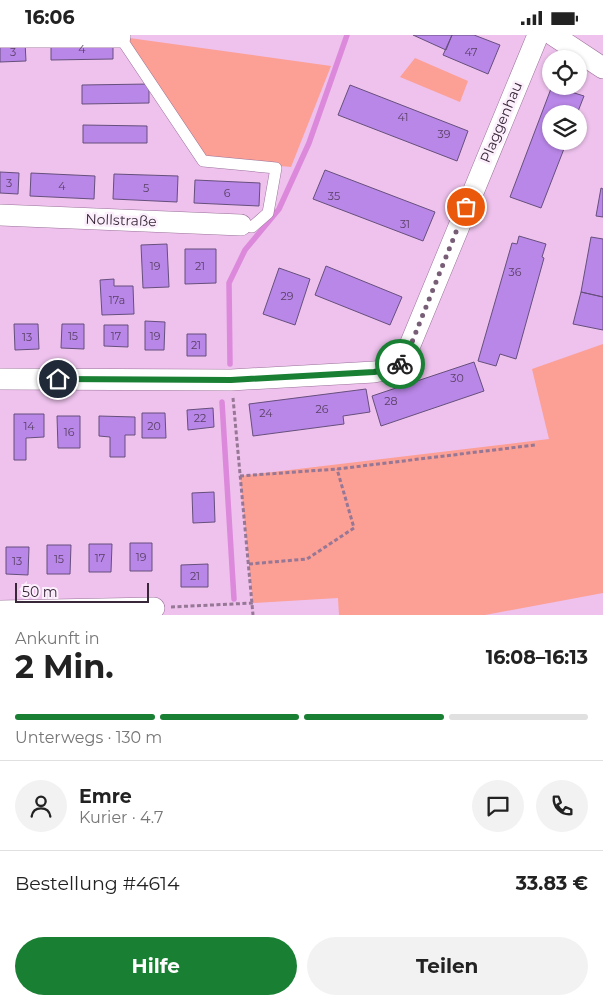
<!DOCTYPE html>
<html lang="de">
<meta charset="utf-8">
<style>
body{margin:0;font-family:Montserrat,sans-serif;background:#f2f2f2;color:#222;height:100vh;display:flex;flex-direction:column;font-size:19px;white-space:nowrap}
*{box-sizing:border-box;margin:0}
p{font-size:16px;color:#767676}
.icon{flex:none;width:28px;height:28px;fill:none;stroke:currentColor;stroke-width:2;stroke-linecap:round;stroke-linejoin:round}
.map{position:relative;height:580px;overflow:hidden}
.details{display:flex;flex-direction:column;background:#fff;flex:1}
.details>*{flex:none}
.fabs{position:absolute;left:542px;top:15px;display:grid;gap:10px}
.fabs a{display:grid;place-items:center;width:45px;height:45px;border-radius:50%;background:#fff;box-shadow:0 1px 4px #0004;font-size:25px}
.scale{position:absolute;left:15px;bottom:12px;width:134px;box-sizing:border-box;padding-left:5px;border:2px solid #382738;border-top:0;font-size:14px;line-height:18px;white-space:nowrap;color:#382738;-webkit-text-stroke:4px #fceffc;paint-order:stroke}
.pin{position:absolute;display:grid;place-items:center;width:42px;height:42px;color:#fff;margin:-21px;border:2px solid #fff;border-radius:50%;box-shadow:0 1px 5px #0007}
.courier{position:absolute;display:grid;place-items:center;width:50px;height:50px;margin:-25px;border:4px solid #197f33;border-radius:50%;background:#fff;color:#222;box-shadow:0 1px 6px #0007}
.headline em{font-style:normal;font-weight:700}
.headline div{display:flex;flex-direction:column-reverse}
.headline{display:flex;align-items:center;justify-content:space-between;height:85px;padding:0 15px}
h1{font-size:32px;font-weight:700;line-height:38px}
.bar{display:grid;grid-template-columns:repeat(4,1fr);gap:8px 5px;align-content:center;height:60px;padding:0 15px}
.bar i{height:6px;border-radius:4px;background:#e0e0e0}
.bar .current{background:#197f33}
.bar p{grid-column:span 4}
.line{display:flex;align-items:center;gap:12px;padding:0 15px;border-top:1px solid #e0e0e0}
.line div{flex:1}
.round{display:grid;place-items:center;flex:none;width:52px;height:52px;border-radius:26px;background:#f2f2f2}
.action{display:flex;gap:10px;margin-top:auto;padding:10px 15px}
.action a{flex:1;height:58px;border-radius:30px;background:#197f33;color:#fff;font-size:20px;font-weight:700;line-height:58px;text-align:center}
.action a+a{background:#f2f2f2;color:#222}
.status{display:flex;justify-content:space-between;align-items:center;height:35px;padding:0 25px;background:#fff;direction:ltr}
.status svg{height:14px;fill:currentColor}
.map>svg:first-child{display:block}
.green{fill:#fc9f94}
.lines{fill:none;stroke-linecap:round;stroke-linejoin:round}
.stream{stroke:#dc89db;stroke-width:5.5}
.building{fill:#b987e7;stroke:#664f7c}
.lane-casing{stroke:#9a7199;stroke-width:12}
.street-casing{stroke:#9a7199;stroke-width:22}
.path{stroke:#967795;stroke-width:3;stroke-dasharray:4 2.5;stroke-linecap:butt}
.lane{stroke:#fff;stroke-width:11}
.street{stroke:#fff;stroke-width:21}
.done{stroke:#785d77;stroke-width:5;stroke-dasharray:0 9}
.route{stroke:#197f33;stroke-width:6}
.labels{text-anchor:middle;stroke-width:5;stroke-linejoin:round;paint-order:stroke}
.number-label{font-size:11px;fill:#583f64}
.street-label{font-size:14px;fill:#382738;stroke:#fceffc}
</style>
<div class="status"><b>16:06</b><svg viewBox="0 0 49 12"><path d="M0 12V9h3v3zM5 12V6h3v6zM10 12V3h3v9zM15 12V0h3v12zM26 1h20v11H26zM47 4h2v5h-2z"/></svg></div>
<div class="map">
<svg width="603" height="580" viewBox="0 0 603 580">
<rect width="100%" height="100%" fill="#eec2ed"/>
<path class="green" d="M122,2L331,31L291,132L204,123Z
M415,23L468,46L460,67L400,42Z
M603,309V558L485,580H339L338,563L253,568L240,441L549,404L532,334Z"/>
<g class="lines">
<path class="stream" d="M230,329L229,248L245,215L279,174L309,108L347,0
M222,367L234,564"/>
</g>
<path class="building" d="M413,0H452L446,15Z
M452,0H474L500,10L488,39L443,20Z
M51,4H113V24L51,25Z
M0,7H25L26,26L0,27Z
M149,49V68L82,69V50Z
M350,50L468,96L457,126L338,80Z
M552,51L584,61L577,79H551V106H567L541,173L510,162Z
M83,90L147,91V108H83Z
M325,135L435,177L423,206L313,164Z
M0,137L19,138L18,159L0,158Z
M31,138L95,141L94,164L30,161Z
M114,139L178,141L177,167L113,164Z
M195,145L260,148L259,171L194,168Z
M601,153L603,154V182L596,181Z
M519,201L546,209L542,222L544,223L516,324L500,319L496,331L478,326L512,208L517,209Z
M591,202L603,204V262L581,257Z
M167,209L169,252L143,253L141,210Z
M185,214H216V248L185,249Z
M326,231L402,262L390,290L315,260Z
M279,233L310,244L295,290L263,279Z
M114,244V251H133L134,279L102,280L100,245Z
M581,257L603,262V295L573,289Z
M145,286L165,287L164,315H145Z
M14,289H38L39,314L15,315Z
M62,289H84V314L61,313Z
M104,290H128V312L104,311Z
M187,299H206V321H187Z
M474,327L484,356L381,391L372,361Z
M366,354L370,377L343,381L344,389L253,401L249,369Z
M213,373L214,392L188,395L187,375Z
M142,378H165L166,403H142Z
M14,379H44V402L26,403V425H14Z
M57,381H80V413H58Z
M99,381L135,382V400H125V422H110V402L99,401Z
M214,457L215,487L193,488L192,458Z
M130,508H152V536H130Z
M89,509H112L111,537H89Z
M47,510H71L70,539H47Z
M6,512H29L28,540L6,539Z
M208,529V552H181V530Z"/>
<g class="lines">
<g class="lane-casing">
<path id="lane" d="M120,2L203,126L276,133L268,178L252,192L241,190"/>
</g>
<g class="street-casing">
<path id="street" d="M553,0L603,33
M0,2H120
M0,180L241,190
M0,344L231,345L374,337L391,334L403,327L538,0
M0,576L154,573"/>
</g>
<path class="path" d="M233,363L253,580
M240,441L337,434L535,410
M249,529L307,524L354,493L337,434
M171,572L253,568"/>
<use href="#lane" class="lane"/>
<use href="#street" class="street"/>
</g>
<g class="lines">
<path class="done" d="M400,329L403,327L408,317L466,172"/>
<path class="route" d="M58,344L231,345L374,337L391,334L400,329"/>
</g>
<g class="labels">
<g class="number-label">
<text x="82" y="18">4</text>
<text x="13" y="21">3</text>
<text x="471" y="21">47</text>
<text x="403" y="86">41</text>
<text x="444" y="103">39</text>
<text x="9" y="152">3</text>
<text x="62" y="155">4</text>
<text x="146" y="157">5</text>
<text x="227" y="162">6</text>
<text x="334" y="165">35</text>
<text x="405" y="193">31</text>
<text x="155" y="235">19</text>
<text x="200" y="235">21</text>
<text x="515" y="241">36</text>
<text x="287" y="265">29</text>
<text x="117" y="269">17a</text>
<text x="73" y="305">15</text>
<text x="116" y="305">17</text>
<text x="155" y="305">19</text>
<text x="27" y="306">13</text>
<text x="196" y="314">21</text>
<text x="457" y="347">30</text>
<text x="391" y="370">28</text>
<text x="322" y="378">26</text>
<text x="266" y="382">24</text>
<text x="200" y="387">22</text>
<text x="29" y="395">14</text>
<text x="154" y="395">20</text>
<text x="69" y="401">16</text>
<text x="141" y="526">19</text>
<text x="100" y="527">17</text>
<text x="59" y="528">15</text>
<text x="17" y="530">13</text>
<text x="195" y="545">21</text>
</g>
<g class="street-label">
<text transform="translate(501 87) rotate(-67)" y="5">Plaggenhau</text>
<text transform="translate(121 185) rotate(2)" y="5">Nollstraße</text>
</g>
</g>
</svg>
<div class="fabs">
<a><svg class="icon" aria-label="locate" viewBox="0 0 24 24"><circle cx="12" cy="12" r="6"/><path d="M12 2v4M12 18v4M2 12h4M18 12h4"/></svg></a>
<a><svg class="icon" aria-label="layers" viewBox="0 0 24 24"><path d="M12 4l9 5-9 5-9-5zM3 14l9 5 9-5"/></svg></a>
</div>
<div class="scale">50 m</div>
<div class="pin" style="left:466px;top:172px;background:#ea580c"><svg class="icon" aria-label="bag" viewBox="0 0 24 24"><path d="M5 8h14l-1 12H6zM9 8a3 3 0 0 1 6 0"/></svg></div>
<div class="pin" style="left:58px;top:344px;background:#1f2937"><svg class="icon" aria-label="home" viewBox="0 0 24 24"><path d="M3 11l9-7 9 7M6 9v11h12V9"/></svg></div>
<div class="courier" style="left:400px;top:329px"><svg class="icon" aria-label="bike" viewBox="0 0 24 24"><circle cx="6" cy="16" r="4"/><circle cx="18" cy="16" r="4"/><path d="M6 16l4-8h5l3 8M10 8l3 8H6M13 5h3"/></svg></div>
</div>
<section class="details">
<div class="headline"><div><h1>2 Min.</h1><p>Ankunft in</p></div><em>16:08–16:13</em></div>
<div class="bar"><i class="current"></i><i class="current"></i><i class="current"></i><i></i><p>Unterwegs · 130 m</p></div>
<div class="line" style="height:90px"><a class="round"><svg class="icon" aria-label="person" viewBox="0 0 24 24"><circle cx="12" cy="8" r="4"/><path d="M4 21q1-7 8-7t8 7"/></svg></a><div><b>Emre</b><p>Kurier · 4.7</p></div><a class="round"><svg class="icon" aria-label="chat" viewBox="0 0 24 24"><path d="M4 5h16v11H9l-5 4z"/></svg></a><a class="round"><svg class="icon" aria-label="phone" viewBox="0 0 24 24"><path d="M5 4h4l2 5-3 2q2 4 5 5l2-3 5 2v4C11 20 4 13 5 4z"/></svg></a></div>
<div class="line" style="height:65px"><div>Bestellung #4614</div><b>33.83 €</b></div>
<div class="action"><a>Hilfe</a><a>Teilen</a></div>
</section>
